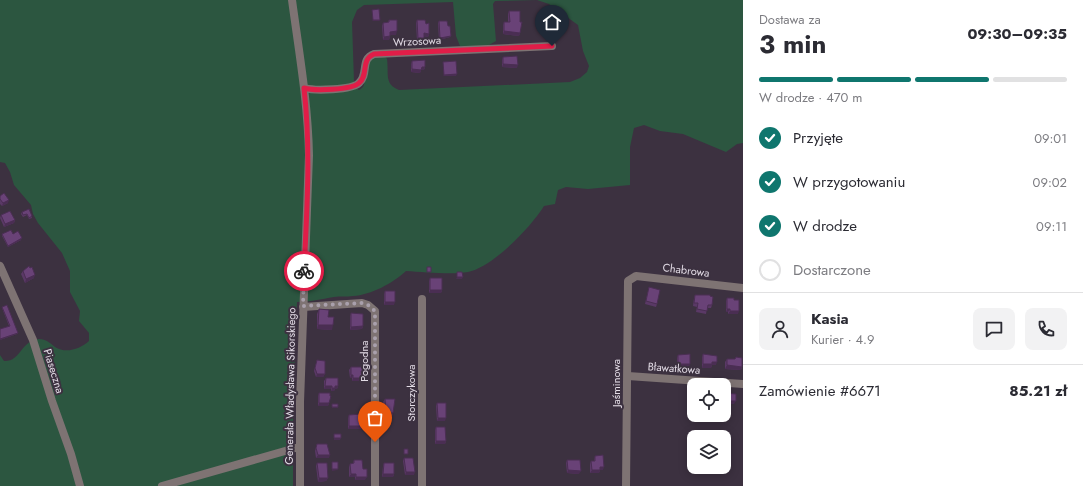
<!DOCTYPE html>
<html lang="pl">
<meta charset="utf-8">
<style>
body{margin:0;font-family:Jost,sans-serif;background:#f2f2f3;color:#2b2b33;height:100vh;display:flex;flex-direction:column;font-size:15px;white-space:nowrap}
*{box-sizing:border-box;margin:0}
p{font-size:13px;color:#7c7c81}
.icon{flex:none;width:22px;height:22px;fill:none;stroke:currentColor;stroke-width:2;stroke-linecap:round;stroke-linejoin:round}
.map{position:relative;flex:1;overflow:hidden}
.sheet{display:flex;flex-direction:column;background:#fff;width:340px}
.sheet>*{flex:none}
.buttons{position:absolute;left:687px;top:378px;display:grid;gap:8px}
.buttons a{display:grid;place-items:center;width:44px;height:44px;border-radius:8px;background:#fff;box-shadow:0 2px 10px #0003;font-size:20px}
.pin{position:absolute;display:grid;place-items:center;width:34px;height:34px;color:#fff;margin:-41px -17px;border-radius:50% 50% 50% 0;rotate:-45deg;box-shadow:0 0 4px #0007}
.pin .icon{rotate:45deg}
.courier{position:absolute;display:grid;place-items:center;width:40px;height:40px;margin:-20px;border:3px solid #e11d48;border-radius:50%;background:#fff;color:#222;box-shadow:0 1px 5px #0007}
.overview em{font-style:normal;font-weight:700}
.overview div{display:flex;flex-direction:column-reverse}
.overview{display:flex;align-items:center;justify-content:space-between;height:68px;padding:0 16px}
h1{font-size:26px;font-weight:700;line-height:30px}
.bar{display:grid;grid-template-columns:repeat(4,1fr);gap:6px 4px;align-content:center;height:48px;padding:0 16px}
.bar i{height:5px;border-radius:3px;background:#e1e1e2}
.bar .active{background:#0f766e}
.bar p{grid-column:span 4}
.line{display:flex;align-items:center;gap:10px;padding:0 16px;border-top:1px solid #e1e1e2}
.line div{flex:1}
.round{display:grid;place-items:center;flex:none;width:42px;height:42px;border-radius:8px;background:#f2f2f3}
ol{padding:0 16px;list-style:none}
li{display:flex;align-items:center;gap:12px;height:44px}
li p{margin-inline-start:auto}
li .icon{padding:4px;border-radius:50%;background:#0f766e;color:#fff;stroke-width:4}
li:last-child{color:#7c7c81}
li i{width:22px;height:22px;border:2px solid #e1e1e2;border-radius:50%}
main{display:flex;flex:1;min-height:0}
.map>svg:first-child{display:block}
.green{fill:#2c5640;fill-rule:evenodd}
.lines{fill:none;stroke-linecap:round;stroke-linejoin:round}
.street{stroke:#7e7373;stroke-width:8}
.wall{fill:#5a3966}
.shaded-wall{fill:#4a2e53}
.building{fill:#694277;stroke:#4a2e53}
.done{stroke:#a9a0ac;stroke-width:4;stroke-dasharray:0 7.2}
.route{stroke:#e11d48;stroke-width:5}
.labels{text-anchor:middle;stroke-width:4;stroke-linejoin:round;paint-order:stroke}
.street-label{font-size:11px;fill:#e3dce6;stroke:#3c3140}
</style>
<main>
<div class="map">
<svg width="743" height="486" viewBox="0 0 743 486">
<rect width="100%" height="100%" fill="#3c3140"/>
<path class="green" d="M0,0H743V143L737,144L726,152L683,134L660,131L644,125L634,128L630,147V185L588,189L566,187L558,190L555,204L544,206C531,227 493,267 468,272C452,275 424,272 406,271C393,283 371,295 353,296C347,297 340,296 334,297C321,299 310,302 297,302L293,402V486H0V355L4,361C21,362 20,341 39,339C46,339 50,343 55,347C66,354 80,349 89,341V333L79,321L80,311L70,292V271L62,253L38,223L33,214L31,205L14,185L10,172L5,163L0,162ZM537,0L549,4L578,25L583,51L589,66L587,72L580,78L570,82L399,90C384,84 389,74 387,59L384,55L371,58C369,63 366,68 365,73C363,81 367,86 359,90L356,88L354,81L352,22L357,10L364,5L453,2L456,36L460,46H487L496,41L493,4L495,1Z"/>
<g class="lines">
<path class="street" d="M292,0C299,52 308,103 309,155L300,402V486
M305,88C314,91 352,90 359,83C369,74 360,59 374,54L552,46
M0,266L33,340L52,401L71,454L80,486
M303,307L362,303L368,305L375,311V486
M628,376L743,384
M162,486L299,447
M422,486V299
M626,486L628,281L636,276L743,288"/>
</g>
<path class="wall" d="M509,11L520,22V33L519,36L503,34V25L504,22H508V14Z
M389,20L396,35H390L389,40H383L382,26L383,23L388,22Z
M417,20L429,34L428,37L424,36L423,41H417L416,23Z
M439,21L448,26L451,36L450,37L439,40L438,23Z
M503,57L517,68L502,67V60Z
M412,61L425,67L424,70H421L420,73L411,72V64Z
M0,196L8,203L2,206L0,204Z
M29,209L32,218L29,219L27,215L23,217L21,214L22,212Z
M1,215L15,220L14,223L4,227L0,218Z
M2,234H13L21,240L8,247L2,236Z
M23,271L34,278L25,283L21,274Z
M430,278L442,290L441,293H429V281Z
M649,287L657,304L656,307L645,304Z
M385,291L394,305H384V294Z
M695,295L710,296L712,305L711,308H707L706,314L696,312L697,307L693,306L694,298Z
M727,298L734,300L738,314H728V312H726V301Z
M2,307L18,333L17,334L0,340V329L9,326L2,308Z
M319,309L328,317L332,330L317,329V314Z
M351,313L363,326L362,329L350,330V316Z
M703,354L716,365H712L711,368H702V357Z
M678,355L689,367H677V358Z
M727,359H735L742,367L741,370L725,369V362Z
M317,360L325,374L323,377H316L314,371Z
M351,367L363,371L362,374L360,381H352V378H350L349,370Z
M326,378L338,386L337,389H335L334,391H331V389H324V381Z
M319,393L329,403L328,406H318V396Z
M385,399L393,413L392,416H385L383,402Z
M437,403L445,421H437L436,406Z
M349,415L361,429H348V418Z
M436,427L446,441L445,444H435V430Z
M317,444L329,458H316L315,451Z
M595,456L603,470H600L599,473H590V464L591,461H594Z
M404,458L414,475H405L403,461Z
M354,460L363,469L365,480H355V477H349V467L350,464L353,463Z
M567,460L579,474L567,473L566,463Z
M317,463L328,478L326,481L318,482L316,466Z
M384,463L394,474L393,477H382L383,466Z"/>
<path class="shaded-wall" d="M373,20H380L379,21H372Z
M397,31L396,35H389L390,32Z
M504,31L520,33L519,36L503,34Z
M424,33L429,34L428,37L422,36Z
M390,36L389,40H383L384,37Z
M451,36L450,37L439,40L440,38Z
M418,38H424L423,41H417Z
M503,64L518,65L517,68L502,67Z
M422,67H425L424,70H421Z
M412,69L421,70L420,73L411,72Z
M457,74L456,76H443L444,75Z
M9,200L8,203L2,206L3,203Z
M15,220L14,223L4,227L5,224Z
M22,238L21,240L8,247V246Z
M35,275L34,278L25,283L26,279Z
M457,277H463L462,279H456Z
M430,290H442L441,293H429Z
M385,302H395L394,305H384Z
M727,309H730L728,312H726Z
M730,311H739L738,314H728Z
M318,325H333L332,330L317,329Z
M363,326L362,329L350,330L351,327Z
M18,333L17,334L0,340V339Z
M712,362H717L716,365H712L711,368H702L703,364Z
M678,364H690L689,367H677Z
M727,365L742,367L741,370L725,369Z
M317,374H325L323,377H316Z
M351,375H353L352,378H350Z
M353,378H362L360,381H352Z
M325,386H332L331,389H324Z
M335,386H338L337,389H335L334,391H331L332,388Z
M724,401H736L734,404H724Z
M319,403H329L328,406H318Z
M332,407H338V408H332Z
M386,413H393L392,416H385Z
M438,418H446L445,421H437Z
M349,426H363L361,429H348Z
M334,438H341L340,440H334Z
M436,441H446L445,444H435Z
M318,455H330L329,458H316Z
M600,467H604L603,470H600L599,473H590L592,470Z
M332,469H338L337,470L332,471Z
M568,470L581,471L579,474L567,473Z
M406,472H415L414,475H405Z
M351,474H356L355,477H349Z
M383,474H394L393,477H382Z
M356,477H367L365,480H355Z
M319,478H328L326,481L318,482Z"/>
<path class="building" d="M379,9L380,20H373L372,10Z
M509,11H520V22H522L520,33L504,31V22H510Z
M389,20H397V31L390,32V36L384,37L383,23L389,22Z
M417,20H425L426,24L429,23V34L424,33V38H418Z
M439,21H447L448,26H450L451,36L440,38Z
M517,56L518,65L503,64V57Z
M425,60V67H422L421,70L412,69V61Z
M456,61L457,74L444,75L443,62Z
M4,193L9,200L3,203L0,199V196Z
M29,209L32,216L29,218L27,214L23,215L22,212Z
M10,211L15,220L5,224L1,215Z
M11,230L13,234L18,231L22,238L8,246L2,234Z
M29,266L30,268L32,267L35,275L26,279L23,271Z
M427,267H431V272H427Z
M457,272H462L463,277H457Z
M430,278H442V290H430Z
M649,287L660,290L657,304L646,301Z
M385,291H395V302H385Z
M695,295H710V296L713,297L712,305H708L707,311L697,309L698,303H694Z
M727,298H734V300H739V311H730V309H727Z
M7,305L18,333L0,339V329L10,326L2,307Z
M319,309L329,310L328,317H334L333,325H318Z
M351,313L363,314V326L351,327Z
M690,354V364H678V355Z
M703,354L717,356V362H712V364H703Z
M736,357L742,358V367L727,365V359H735Z
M317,360L325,361V374H317L315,368Z
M351,367H363V371H361L362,378H353V375H351Z
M326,378H338V386H335V388H332V386H325Z
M319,393H330V396H331L329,403H319Z
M724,393L736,394V401H724Z
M385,399H395L393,413H386Z
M437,403H446V418H438Z
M332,404H338V407H332Z
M362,414L363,426H349V415Z
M436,427H445L446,441H436Z
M334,434H341V438H334Z
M317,444H327L330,455H318L316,448Z
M404,449H408V454H404Z
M603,455L604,467H600V470H592L591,461H595V456Z
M404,458H413L415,472H406Z
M354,460H362L363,469H367V477H356V474H351L350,464L354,463Z
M567,460H580L581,471L568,470Z
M332,462H338V469H332Z
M317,463H327L328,478H319Z
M384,463H394V474H383Z"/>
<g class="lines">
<path class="done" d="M304,271L303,306L362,303L368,305L375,311V442"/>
<path class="route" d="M304,271C307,210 311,149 304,88C314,91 352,90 359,83C369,75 360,60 374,54L552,46"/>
</g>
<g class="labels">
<g class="street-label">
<text transform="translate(417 41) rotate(-3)" y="4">Wrzosowa</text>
<text transform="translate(686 270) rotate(7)" y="4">Chabrowa</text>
<text transform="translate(364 361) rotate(-90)" y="4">Pogodna</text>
<text transform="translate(674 368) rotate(4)" y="4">Bławatkowa</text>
<text transform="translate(54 371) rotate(73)" y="4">Piaseczna</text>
<text transform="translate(616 383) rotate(-90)" y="4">Jaśminowa</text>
<text transform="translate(290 386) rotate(-89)" y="4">Generała Władysława Sikorskiego</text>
<text transform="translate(411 393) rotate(-90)" y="4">Storczykowa</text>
</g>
</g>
</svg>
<div class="buttons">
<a><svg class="icon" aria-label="locate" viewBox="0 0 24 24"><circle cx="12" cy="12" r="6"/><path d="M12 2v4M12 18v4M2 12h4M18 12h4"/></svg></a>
<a><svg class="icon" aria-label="layers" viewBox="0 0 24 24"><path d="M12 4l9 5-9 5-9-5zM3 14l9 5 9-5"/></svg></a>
</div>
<div class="pin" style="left:375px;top:442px;background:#ea580c"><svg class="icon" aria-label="bag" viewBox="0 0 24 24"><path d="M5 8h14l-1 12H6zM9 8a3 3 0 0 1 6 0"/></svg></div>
<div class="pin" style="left:552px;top:46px;background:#1f2937"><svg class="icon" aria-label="home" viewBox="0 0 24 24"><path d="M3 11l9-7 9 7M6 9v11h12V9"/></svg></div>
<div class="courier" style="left:304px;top:271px"><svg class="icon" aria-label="bike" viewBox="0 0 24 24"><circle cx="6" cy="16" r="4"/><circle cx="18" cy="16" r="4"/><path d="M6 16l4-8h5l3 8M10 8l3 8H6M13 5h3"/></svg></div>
</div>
<section class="sheet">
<div class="overview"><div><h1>3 min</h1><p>Dostawa za</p></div><em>09:30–09:35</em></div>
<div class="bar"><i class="active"></i><i class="active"></i><i class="active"></i><i></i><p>W drodze · 470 m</p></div>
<ol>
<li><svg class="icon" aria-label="check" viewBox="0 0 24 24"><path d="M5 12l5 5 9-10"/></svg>Przyjęte<p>09:01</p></li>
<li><svg class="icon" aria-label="check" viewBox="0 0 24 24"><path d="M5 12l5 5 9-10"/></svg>W przygotowaniu<p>09:02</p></li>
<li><svg class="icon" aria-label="check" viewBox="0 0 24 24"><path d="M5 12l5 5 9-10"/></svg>W drodze<p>09:11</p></li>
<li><i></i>Dostarczone</li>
</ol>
<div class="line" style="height:72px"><a class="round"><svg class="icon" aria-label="person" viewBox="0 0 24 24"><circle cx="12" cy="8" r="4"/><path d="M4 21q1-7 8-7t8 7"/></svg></a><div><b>Kasia</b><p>Kurier · 4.9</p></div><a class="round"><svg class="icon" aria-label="chat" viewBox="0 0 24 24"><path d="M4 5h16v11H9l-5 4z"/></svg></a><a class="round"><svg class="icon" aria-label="phone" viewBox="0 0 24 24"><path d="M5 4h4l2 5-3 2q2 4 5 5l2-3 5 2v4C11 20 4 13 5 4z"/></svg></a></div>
<div class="line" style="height:52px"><div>Zamówienie #6671</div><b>85.21 zł</b></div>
</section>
</main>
